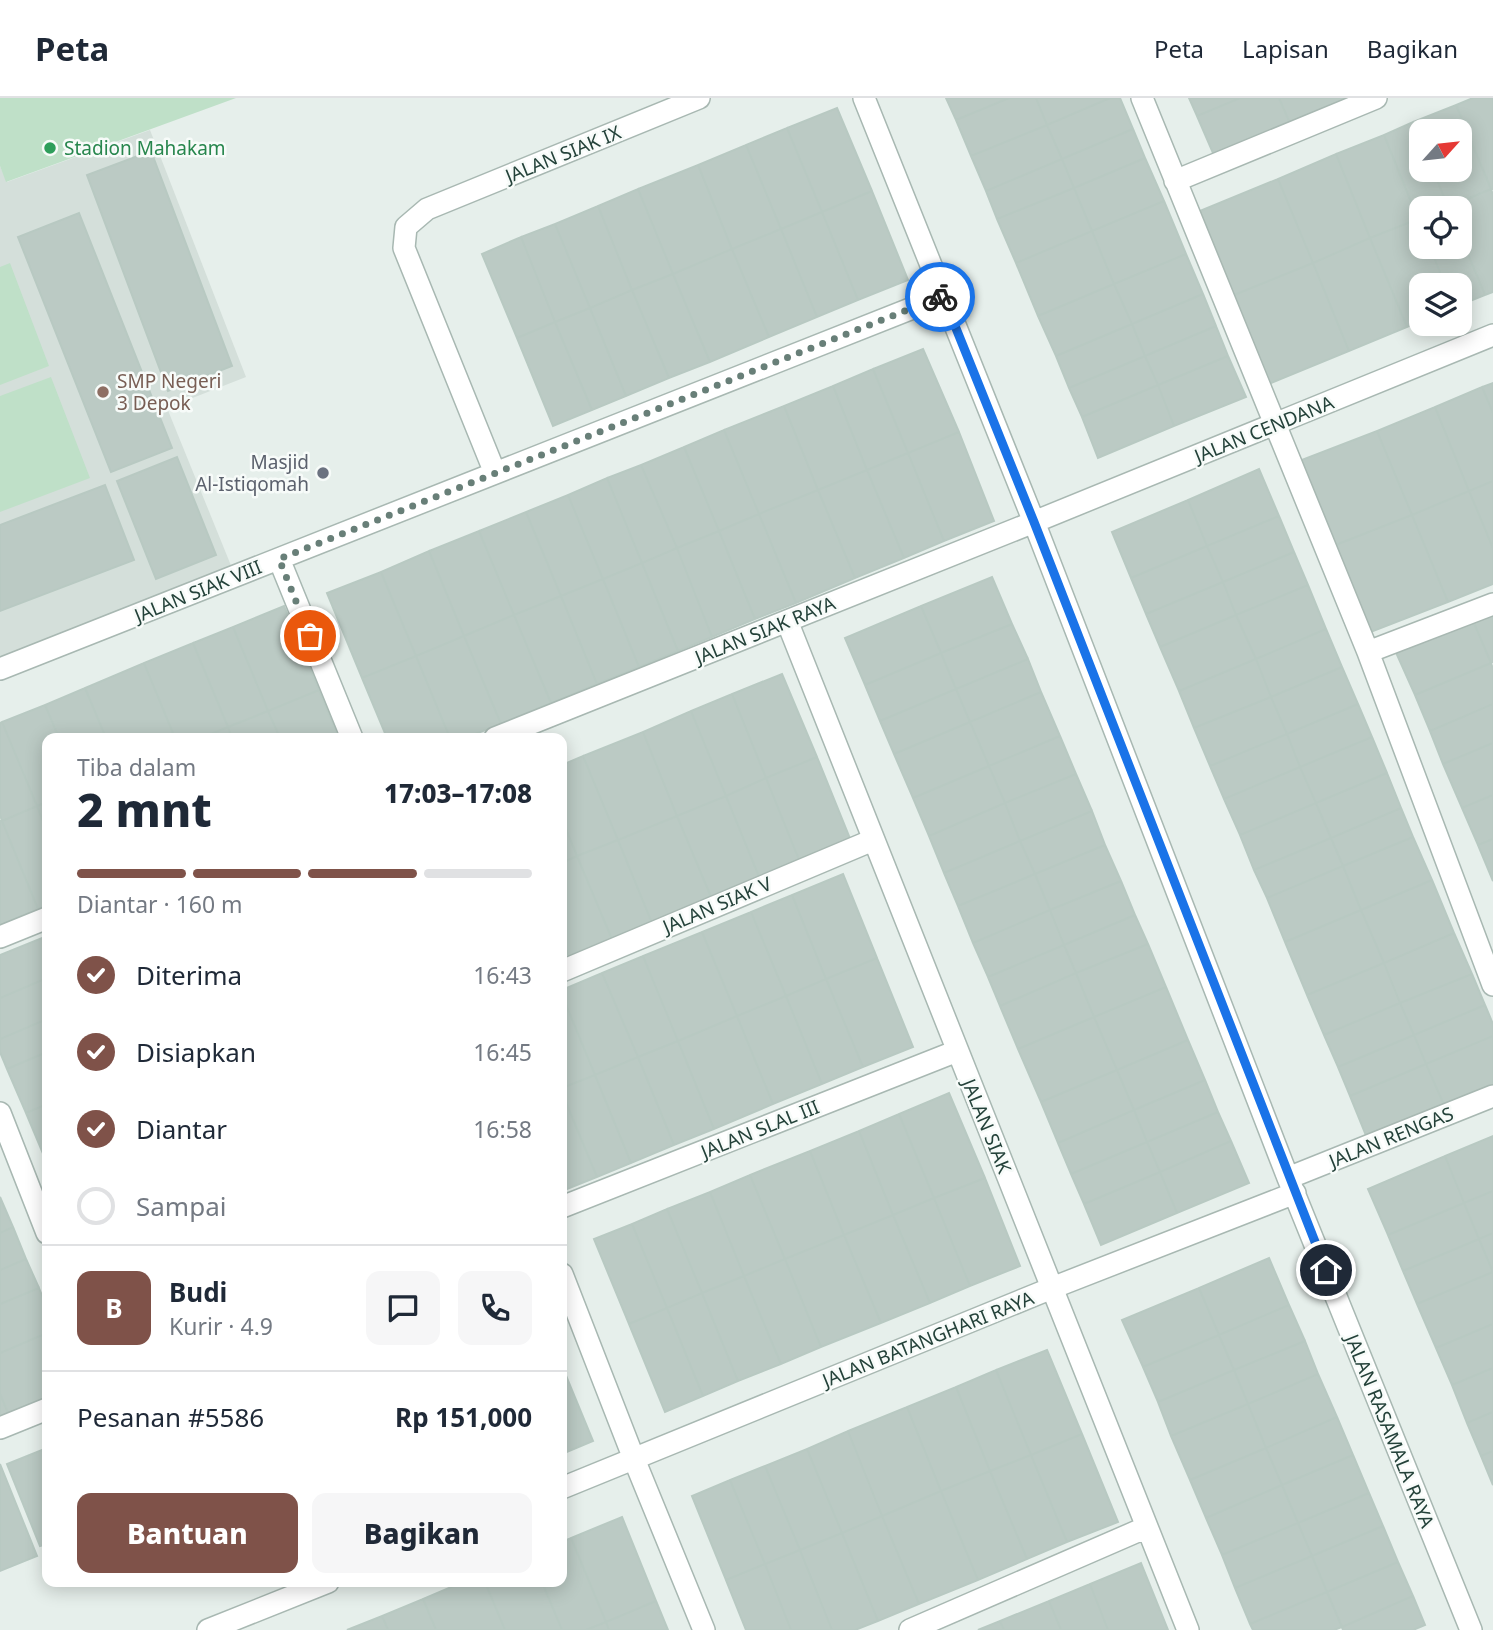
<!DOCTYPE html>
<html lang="id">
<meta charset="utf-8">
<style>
body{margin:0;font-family:"Noto Sans",sans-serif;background:#f6f6f7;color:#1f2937;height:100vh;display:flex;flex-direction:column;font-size:26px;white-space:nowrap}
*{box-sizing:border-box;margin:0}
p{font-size:23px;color:#747a83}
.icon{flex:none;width:38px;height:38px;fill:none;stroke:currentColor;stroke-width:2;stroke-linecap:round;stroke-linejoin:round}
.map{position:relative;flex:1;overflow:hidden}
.drawer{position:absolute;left:42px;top:635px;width:525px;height:854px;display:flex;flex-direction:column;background:#fff;border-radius:14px;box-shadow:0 4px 18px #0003}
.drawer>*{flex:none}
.needle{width:46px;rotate:63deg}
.buttons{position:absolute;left:1409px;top:21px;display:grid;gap:14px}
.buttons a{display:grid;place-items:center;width:63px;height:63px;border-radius:14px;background:#fff;box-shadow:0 4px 18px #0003;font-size:35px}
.pin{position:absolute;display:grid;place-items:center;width:60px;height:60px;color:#fff;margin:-30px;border:4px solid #fff;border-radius:50%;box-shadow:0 2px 7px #0007}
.courier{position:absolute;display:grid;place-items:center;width:70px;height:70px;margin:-35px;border:5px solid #1a73e8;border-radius:50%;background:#fff;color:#222;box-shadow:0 2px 9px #0007}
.overview em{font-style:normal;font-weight:800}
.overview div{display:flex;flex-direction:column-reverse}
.overview{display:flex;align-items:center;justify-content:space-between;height:119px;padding:0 35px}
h1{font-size:46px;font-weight:800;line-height:52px}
.bar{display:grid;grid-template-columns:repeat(4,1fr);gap:10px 7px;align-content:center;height:84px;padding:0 35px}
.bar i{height:9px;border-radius:5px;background:#e0e1e3}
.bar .selected{background:#7f5249}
.bar p{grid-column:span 4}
.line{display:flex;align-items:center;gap:18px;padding:0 35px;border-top:2px solid #e0e1e3}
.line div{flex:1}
.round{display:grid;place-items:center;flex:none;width:74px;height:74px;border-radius:14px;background:#f6f6f7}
ol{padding:0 35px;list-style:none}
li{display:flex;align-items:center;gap:21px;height:77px}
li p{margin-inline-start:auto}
li .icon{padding:7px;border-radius:50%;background:#7f5249;color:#fff;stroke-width:4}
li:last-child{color:#747a83}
li i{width:38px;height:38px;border:4px solid #e0e1e3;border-radius:50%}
.button{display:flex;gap:14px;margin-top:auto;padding:14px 35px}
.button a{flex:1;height:80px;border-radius:14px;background:#7f5249;color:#fff;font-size:28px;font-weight:800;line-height:80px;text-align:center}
.button a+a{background:#f6f6f7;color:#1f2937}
header{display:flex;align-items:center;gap:42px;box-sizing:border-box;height:98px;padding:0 35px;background:#fff;border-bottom:2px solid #e0e1e3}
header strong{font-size:33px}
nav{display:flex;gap:38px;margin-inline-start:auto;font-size:24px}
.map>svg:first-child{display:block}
.built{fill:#d4dfda}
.green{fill:#bfe0c8}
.building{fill:#bbcac4;stroke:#b8c9c2;stroke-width:2}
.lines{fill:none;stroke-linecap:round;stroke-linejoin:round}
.minor-casing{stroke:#a8b8b2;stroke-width:24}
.minor{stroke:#fff;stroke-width:21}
.done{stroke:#687f78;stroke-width:7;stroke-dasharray:0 12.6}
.route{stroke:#1a73e8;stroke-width:9}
.leisure-dot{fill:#2e9e5b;stroke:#f7fbf9;stroke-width:2.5}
.education-dot{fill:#8d6e63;stroke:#f7fbf9;stroke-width:2.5}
.worship-dot{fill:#6b7280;stroke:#f7fbf9;stroke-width:2.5}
.labels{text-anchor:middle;stroke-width:5;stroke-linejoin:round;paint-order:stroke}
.leisure-label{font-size:19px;fill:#27864d;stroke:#f7fbf9;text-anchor:start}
.street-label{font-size:19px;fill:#24423a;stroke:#f7fbf9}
.education-label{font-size:19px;fill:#785e54;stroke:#f7fbf9;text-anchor:start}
.worship-label{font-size:19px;fill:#5b616d;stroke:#f7fbf9;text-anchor:end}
</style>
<header>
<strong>Peta</strong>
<nav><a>Peta</a><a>Lapisan</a><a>Bagikan</a></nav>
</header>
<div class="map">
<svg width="1493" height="1532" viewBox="0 0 1493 1532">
<rect width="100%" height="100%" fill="#e6efeb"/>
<path class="built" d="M150,32L246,279L167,310L232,470L0,564V68L7,84Z"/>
<path class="green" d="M0,0H236L6,84L0,68Z
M10,165L49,268L0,287V169Z
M51,279L90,380L0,414V298Z"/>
<path class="building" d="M946,0H1009L956,22Z
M1009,0H1036L1047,27L971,58L956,22Z
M1036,0H1110L1047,27Z
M1110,0H1120L1133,31L1062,61L1047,27Z
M1189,0H1240L1197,18Z
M1240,0H1279L1292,30L1216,62L1197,18Z
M1279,0H1361L1292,30Z
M1473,0H1493V91H1491L1456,7Z
M1456,7L1491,91L1448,109L1433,72H1460V33H1421V43L1413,24Z
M837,10L872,93L822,114L787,30Z
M1413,24L1421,43V72H1433L1448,109L1421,110V120L1418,121L1384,37Z
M1047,27L1062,61L986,93L971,58Z
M787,30L822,114L781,131L746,47Z
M1133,31L1145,60L1074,90L1062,61Z
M1384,37L1418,121L1370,140L1336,56Z
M746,47L781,131L732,151L698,67Z
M151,53L232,268L168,293L87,77Z
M1336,56L1370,140L1313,165L1278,81Z
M1145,60L1164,103L1092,133L1074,90Z
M1062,61L1074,90L997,121L986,93Z
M698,67L732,151L673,176L638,91Z
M1278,81L1313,165L1224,201L1190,117Z
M1074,90L1092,133L1016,165L997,121Z
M638,91L673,176L632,192L598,108Z
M1491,91L1493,97V194L1485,197L1460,137V110L1448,109Z
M872,93L908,182L858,202L822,114Z
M1164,103L1186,156L1114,186L1092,133Z
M598,108L632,192L590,210L555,126Z
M822,114L858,202L817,219L781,131Z
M79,115L172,350L111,374L18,139Z
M1418,121L1421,128V149H1430L1445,187H1421V223L1407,229L1370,140Z
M555,126L590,210L555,224L521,139Z
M781,131L817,219L769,239L732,151Z
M1092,133L1114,186L1038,218L1016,165Z
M1460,137L1485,197L1460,207V187H1445L1430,149H1460Z
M521,139L555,224L517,240L482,156Z
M1370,140L1407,229L1349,253L1313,165Z
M732,151L769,239L710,264L673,176Z
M1186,156L1203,196L1132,226L1114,186Z
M1313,165L1349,253L1261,289L1224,201Z
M673,176L710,264L669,280L632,192Z
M1114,186L1132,226L1056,258L1038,218Z
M632,192L669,280L626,298L590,210Z
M1203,196L1216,228L1145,258L1132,226Z
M590,210L626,298L592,312L555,224Z
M555,224L592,312L553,328L517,240Z
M1132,226L1145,258L1069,290L1056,258Z
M1216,228L1228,258L1158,287L1145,258Z
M923,251L959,334L908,355L873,271Z
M1145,258L1158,287L1082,319L1069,290Z
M1228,258L1246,299L1174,328L1158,287Z
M873,271L908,355L867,372L833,288Z
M1493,285V315L1482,289Z
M1158,287L1174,328L1098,360L1082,319Z
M833,288L867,372L818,392L784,308Z
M1482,289L1493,315V383L1469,393L1435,309Z
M784,308L818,392L759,416L724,332Z
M1435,309L1469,393L1412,417L1377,333Z
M724,332L759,416L719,433L684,349Z
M1377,333L1412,417L1333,448L1299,363Z
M959,334L994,423L944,443L908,355Z
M684,349L719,433L677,450L641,367Z
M908,355L944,443L904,460L867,372Z
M177,359L216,457L156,481L117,383Z
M641,367L677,450L642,465L607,380Z
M1259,371L1279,418L1207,448L1188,402Z
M867,372L904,460L855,480L818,392Z
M607,380L642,465L603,481L568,397Z
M1493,383V450L1469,393Z
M105,387L134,462L0,513V427Z
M818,392L855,480L796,505L759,416Z
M1469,393L1493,450V486L1448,504L1412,417Z
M568,397L603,481L561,498L526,414Z
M1188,402L1207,448L1131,480L1112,434Z
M526,414L561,498L514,517L479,433Z
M759,416L796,505L755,521L719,433Z
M1412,417L1448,504L1368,535L1333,448Z
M1279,418L1294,454L1223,484L1207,448Z
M479,433L514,517L464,538L429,453Z
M719,433L755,521L712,539L677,450Z
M1207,448L1223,484L1146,516L1131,480Z
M677,450L712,539L678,553L642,465Z
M429,453L464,538L416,558L381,474Z
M1294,454L1308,487L1236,517L1223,484Z
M642,465L678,553L639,569L603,481Z
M381,474L416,558L362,580L327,495Z
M992,479L1012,526L941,555L921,508Z
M603,481L639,569L597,586L561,498Z
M1223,484L1236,517L1160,549L1146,516Z
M1308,487L1326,531L1256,561L1236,517Z
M561,498L597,586L551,605L514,517Z
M284,508L319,592L268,613L233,529Z
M921,508L941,555L865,587L845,540Z
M1493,509V564L1491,565L1471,518Z
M514,517L551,605L501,626L464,538Z
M1236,517L1256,561L1179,593L1160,549Z
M1471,518L1491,565L1415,597L1394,550Z
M1012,526L1028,561L956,591L941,555Z
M233,529L268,613L228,629L193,545Z
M1326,531L1342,569L1271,599L1256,561Z
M464,538L501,626L465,640H450L416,558Z
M193,545L228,629L201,640H175L144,565Z
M941,555L956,591L880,623L865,587Z
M416,558L450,640H387L362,580Z
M1028,561L1041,594L970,624L956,591Z
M1256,561L1271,599L1194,630L1179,593Z
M144,565L175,640H106L85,590Z
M1491,565L1493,571V606L1430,633L1415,597Z
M1342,569L1358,606L1287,636L1271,599Z
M782,576L817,659L766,680L732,596Z
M85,590L106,640H59L45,607Z
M956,591L970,624L894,656L880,623Z
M319,592L339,640H280L268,613Z
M1041,594L1060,638L989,668L970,624Z
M732,596L766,680L726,698L691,613Z
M1271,599L1287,636L1210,668L1194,630Z
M1358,606L1372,639L1300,669L1287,636Z
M1493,606V645L1443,666L1430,633Z
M45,607L59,640H47V704L37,708L2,624Z
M268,613L280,640H232L228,629Z
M691,613L726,698L677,718L643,634Z
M2,624L37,708L2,723L0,717V625Z
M970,624L989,668L913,700L894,656Z
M228,629L232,640H201Z
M643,634L677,718L618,742L583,658Z
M1287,636L1300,669L1224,701L1210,668Z
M1060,638L1076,676L1005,705L989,668Z
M1372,639L1387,675L1316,705L1300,669Z
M1493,645V697L1462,710L1443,666Z
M583,658L618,742L577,758L562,721V667Z
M817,659L853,748L802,769L766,680Z
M989,668L1005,705L929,738L913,700Z
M1300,669L1316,705L1240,737L1224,701Z
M1387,675L1401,710L1331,740L1316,705Z
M1076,676L1092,713L1020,743L1005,705Z
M766,680L802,769L762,786L726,698Z
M1493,697V741L1478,747L1462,710Z
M726,698L762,786L714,806L677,718Z
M47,704V734L37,708Z
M1005,705L1020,743L944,775L929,738Z
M1316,705L1331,740L1254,772L1240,737Z
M37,708L47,734V807L38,811L2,723Z
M1401,710L1413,739L1343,768L1331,740Z
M1092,713L1105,747L1035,776L1020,743Z
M677,718L714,806L654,830L618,742Z
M562,721L577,758L562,765Z
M0,723H2L38,811L0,827Z
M1413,739L1432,782L1361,812L1343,768Z
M1331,740L1343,768L1267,800L1254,772Z
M1493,741V783L1478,747Z
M618,742L654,830L614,846L577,758Z
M1020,743L1035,776L958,808L944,775Z
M1105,747L1121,783L1050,812L1035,776Z
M577,758L614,846L571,864L562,842V765Z
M1343,768L1361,812L1285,844L1267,800Z
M843,776L877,860L826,881L792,797Z
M1035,776L1050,812L973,845L958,808Z
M1432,782L1454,835L1384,865L1361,812Z
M1121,783L1135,817L1064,847L1050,812Z
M792,797L826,881L786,898L751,814Z
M1050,812L1064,847L988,879L973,845Z
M1361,812L1384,865L1307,897L1285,844Z
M751,814L786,898L737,918L702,834Z
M1135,817L1148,846L1076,875L1064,847Z
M702,834L737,918L678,943L643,858Z
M1454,835L1472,876L1400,905L1384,865Z
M42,840L47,853V880L0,900V857Z
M1148,846L1166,889L1094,919L1076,875Z
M1064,847L1076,875L1000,908L988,879Z
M643,858L678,943L638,959L602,875Z
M877,860L913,949L863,969L826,881Z
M1384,865L1400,905L1324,937L1307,897Z
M602,875L638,959L595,977L562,897V892Z
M1076,875L1094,919L1018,951L1000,908Z
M1472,876L1485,907L1414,937L1400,905Z
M47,880V921L0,941V900Z
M826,881L863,969L822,986L786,898Z
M1166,889L1188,942L1117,972L1094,919Z
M562,897L595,977L562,990Z
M786,898L822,986L773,1006L737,918Z
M1400,905L1414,937L1338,969L1324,937Z
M1485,907L1493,926V938L1426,966L1414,937Z
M737,918L773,1006L714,1031L678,943Z
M1094,919L1117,972L1041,1004L1018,951Z
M47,921V954L7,971L0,954V941Z
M1414,937L1426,966L1350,998L1338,969Z
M1493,938V987L1444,1007L1426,966Z
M1188,942L1205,982L1134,1012L1117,972Z
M678,943L714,1031L674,1047L638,959Z
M47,954V1006L26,1015L7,971Z
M638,959L674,1047L631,1065L595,977Z
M1426,966L1444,1007L1367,1040L1350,998Z
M1117,972L1134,1012L1058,1045L1041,1004Z
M595,977L631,1065L597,1079L562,995V990Z
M1205,982L1218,1014L1147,1044L1134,1012Z
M562,995L597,1079L562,1093Z
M949,995L985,1080L934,1100L899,1016Z
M47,1006V1065L26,1015Z
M1134,1012L1147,1044L1071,1076L1058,1045Z
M1218,1014L1231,1043L1160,1074L1147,1044Z
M899,1016L934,1100L893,1117L859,1033Z
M859,1033L893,1117L844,1137L810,1053Z
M1493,1038V1093L1464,1105L1445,1058Z
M1231,1043L1249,1085L1177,1115L1160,1074Z
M1147,1044L1160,1074L1084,1106L1071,1076Z
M810,1053L844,1137L785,1161L750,1077Z
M1445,1058L1464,1105L1388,1137L1368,1091Z
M1160,1074L1177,1115L1101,1147L1084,1106Z
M750,1077L785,1161L744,1178L710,1094Z
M985,1080L1020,1168L970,1188L934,1100Z
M1493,1093V1135L1479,1141L1464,1105Z
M710,1094L744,1178L702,1195L667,1111Z
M0,1099L13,1129L0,1135Z
M934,1100L970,1188L930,1205L893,1117Z
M1464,1105L1479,1141L1403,1173L1388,1137Z
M667,1111L702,1195L667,1210L632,1126Z
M893,1117L930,1205L881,1225L844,1137Z
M632,1126L667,1210L629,1226L594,1141Z
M13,1129L26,1161L0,1172V1135Z
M1493,1135V1174L1479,1141Z
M844,1137L881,1225L821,1249L785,1161Z
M1479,1141L1493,1174L1417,1206L1403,1173Z
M1269,1160L1289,1207L1219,1237L1199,1190Z
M26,1161L39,1190L0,1206V1172Z
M785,1161L821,1249L781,1266L744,1178Z
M1493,1174V1226L1436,1250L1417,1206Z
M744,1178L781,1266L738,1283L702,1195Z
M39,1190L47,1210V1235L0,1255V1206Z
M1199,1190L1219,1237L1143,1269L1122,1222Z
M702,1195L738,1283L703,1298L667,1210Z
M1289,1207L1305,1243L1234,1272L1219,1237Z
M667,1210L703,1298L665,1314L629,1226Z
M1493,1226V1270L1452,1287L1436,1250Z
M47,1235V1304L10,1320L0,1296V1255Z
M1219,1237L1234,1272L1158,1304L1143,1269Z
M1305,1243L1318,1276L1248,1306L1234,1272Z
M1047,1252L1082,1336L1031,1357L996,1272Z
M562,1268L593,1343L562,1356Z
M1493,1270V1314L1467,1325L1452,1287Z
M996,1272L1031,1357L990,1373L956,1289Z
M1234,1272L1248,1306L1171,1338L1158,1304Z
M1318,1276L1337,1319L1266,1350L1248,1306Z
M956,1289L990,1373L941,1393L907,1309Z
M0,1296L10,1320L0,1324Z
M1248,1306L1266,1350L1190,1382L1171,1338Z
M907,1309L941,1393L882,1418L848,1333Z
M1493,1314V1353L1481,1358L1467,1325Z
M1337,1319L1353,1357L1282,1387L1266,1350Z
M848,1333L882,1418L842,1435L807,1351Z
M1082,1336L1118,1424L1067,1444L1031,1357Z
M47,1350V1446L40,1448L7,1366Z
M1266,1350L1282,1387L1206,1420L1190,1382Z
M807,1351L842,1435L800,1452L765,1368Z
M1493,1353V1387L1481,1358Z
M1031,1357L1067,1444L1027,1461L990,1373Z
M1353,1357L1369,1395L1298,1425L1282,1387Z
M0,1366L37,1458L0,1473Z
M765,1368L800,1452L765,1466L730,1382Z
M990,1373L1027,1461L978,1482L941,1393Z
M730,1382L765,1466L726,1482L692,1398Z
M1282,1387L1298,1425L1222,1457L1206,1420Z
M941,1393L978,1482L919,1506L882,1418Z
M1369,1395L1383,1428L1312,1458L1298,1425Z
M882,1418L919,1506L878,1523L842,1435Z
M622,1419L656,1503L606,1524L571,1440Z
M1298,1425L1312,1458L1235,1490L1222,1457Z
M1383,1428L1398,1464L1327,1494L1312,1458Z
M842,1435L878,1523L855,1532H832L800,1452Z
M571,1440L606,1524L586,1532H562L542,1484H562V1444Z
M800,1452L832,1532H791L765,1466Z
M1312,1458L1327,1494L1250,1526L1235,1490Z
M1398,1464L1413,1498L1342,1529L1327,1494Z
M1141,1465L1168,1532H1108L1090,1486Z
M765,1466L791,1532H746L726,1482Z
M463,1484H485L505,1532H436L423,1501Z
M485,1484H542L562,1532H505Z
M1090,1486L1108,1532H1061L1049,1503Z
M1327,1494L1342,1529L1334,1532H1253L1250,1526Z
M1413,1498L1425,1527L1413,1532H1343L1342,1529Z
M423,1501L436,1532H388L382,1518Z
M656,1503L668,1532H609L606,1524Z
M1049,1503L1061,1532H1004L1000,1523Z
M382,1518L388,1532H347Z
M1000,1523L1004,1532H978Z
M606,1524L609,1532H586Z"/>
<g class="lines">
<g class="minor-casing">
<path id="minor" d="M864,0L1034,424L1288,1080L1471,1532
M1142,0L1368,554L1493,887
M1175,83L1376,0
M495,375L404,150L406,129L427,111L699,0
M279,461L352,640
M787,523L1188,1532
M1368,554L1493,506
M0,571L943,198
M495,640L1034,424L1493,237
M0,839L47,820
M562,873L873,742
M0,1015L47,1135
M1288,1080L1493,998
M562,1109L957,953
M562,1176L634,1361L704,1532
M0,1330L47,1311
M562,1390L1052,1190L1295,1095
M208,1532L328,1484
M910,1532L1147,1429"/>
</g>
<use href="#minor" class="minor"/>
</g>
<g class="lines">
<path class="done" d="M310,538L279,461L940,199"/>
<path class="route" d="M940,199L943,198L1034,424L1326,1172"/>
</g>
<circle class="leisure-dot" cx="50" cy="50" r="7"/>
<circle class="education-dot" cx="103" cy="294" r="7"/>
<circle class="worship-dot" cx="323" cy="375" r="7"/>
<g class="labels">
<g class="leisure-label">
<text x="64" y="57">Stadion Mahakam</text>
</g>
<g class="street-label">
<text transform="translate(563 56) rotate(-22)" y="7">JALAN SIAK IX</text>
<text transform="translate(1264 331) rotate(-22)" y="7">JALAN CENDANA</text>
<text transform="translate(198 493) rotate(-22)" y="7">JALAN SIAK VIII</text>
<text transform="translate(765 532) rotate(-22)" y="7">JALAN SIAK RAYA</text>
<text transform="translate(717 807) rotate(-23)" y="7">JALAN SIAK V</text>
<text transform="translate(987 1028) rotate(68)" y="7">JALAN SIAK</text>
<text transform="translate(760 1031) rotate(-22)" y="7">JALAN SLAL III</text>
<text transform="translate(1391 1039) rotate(-22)" y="7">JALAN RENGAS</text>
<text transform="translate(928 1241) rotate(-22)" y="7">JALAN BATANGHARI RAYA</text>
<text transform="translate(1390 1333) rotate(68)" y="7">JALAN RASAMALA RAYA</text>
</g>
<g class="education-label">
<text x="117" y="290">SMP Negeri<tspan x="117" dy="22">3 Depok</tspan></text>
</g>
<g class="worship-label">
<text x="309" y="371">Masjid<tspan x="309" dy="22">Al-Istiqomah</tspan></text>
</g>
</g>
</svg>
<div class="buttons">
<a><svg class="needle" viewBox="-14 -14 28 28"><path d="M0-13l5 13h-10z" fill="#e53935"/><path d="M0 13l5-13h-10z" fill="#747a83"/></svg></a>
<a><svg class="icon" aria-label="locate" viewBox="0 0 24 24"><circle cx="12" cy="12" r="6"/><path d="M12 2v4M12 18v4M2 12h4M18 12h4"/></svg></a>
<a><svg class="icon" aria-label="layers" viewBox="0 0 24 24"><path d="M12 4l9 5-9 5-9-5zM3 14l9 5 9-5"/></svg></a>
</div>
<div class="pin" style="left:310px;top:538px;background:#ea580c"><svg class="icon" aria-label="bag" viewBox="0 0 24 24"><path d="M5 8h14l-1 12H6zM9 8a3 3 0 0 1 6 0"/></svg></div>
<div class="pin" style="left:1326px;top:1172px;background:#1f2937"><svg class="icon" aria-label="home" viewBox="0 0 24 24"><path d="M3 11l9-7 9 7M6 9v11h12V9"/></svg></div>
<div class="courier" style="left:940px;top:199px"><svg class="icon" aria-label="bike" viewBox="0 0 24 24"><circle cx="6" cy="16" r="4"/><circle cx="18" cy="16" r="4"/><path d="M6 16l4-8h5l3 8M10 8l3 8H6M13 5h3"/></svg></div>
<section class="drawer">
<div class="overview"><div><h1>2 mnt</h1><p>Tiba dalam</p></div><em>17:03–17:08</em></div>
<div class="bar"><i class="selected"></i><i class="selected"></i><i class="selected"></i><i></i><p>Diantar · 160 m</p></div>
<ol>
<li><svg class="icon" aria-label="check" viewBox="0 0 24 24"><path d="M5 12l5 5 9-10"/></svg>Diterima<p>16:43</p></li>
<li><svg class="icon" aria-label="check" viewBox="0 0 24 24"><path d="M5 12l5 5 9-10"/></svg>Disiapkan<p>16:45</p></li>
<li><svg class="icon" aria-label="check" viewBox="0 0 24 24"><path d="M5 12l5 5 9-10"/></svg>Diantar<p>16:58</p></li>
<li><i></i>Sampai</li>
</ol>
<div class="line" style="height:126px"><b class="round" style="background:#7f5249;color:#fff">B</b><div><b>Budi</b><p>Kurir · 4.9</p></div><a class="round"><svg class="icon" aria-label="chat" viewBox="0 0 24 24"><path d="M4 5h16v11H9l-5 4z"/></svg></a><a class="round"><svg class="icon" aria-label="phone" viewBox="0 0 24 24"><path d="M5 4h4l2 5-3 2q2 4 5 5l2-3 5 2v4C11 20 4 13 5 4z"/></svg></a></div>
<div class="line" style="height:91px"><div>Pesanan #5586</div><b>Rp 151,000</b></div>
<div class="button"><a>Bantuan</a><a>Bagikan</a></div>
</section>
</div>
